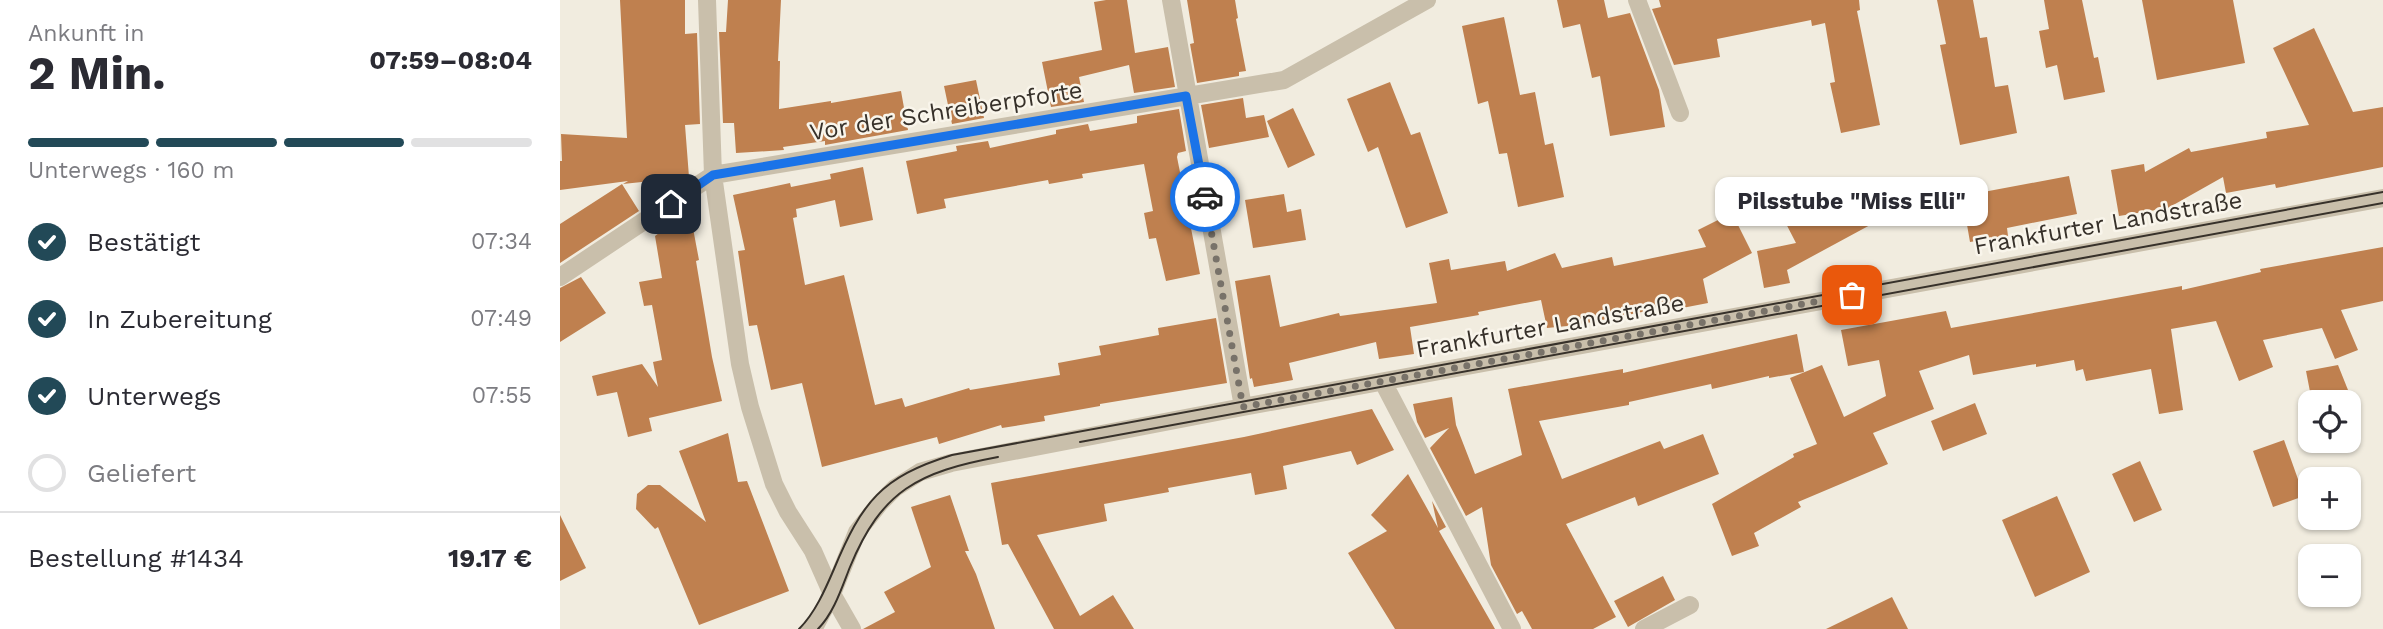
<!DOCTYPE html>
<html lang="de">
<meta charset="utf-8">
<style>
body{margin:0;font-family:"Work Sans",sans-serif;background:#f7f7f7;color:#2b2b33;height:100vh;display:flex;flex-direction:column;font-size:26px;white-space:nowrap}
*{box-sizing:border-box;margin:0}
p{font-size:23px;color:#7c7c81}
.icon{flex:none;width:38px;height:38px;fill:none;stroke:currentColor;stroke-width:2;stroke-linecap:round;stroke-linejoin:round}
.map{position:relative;flex:1;overflow:hidden}
.details{display:flex;flex-direction:column;background:#fff;width:560px}
.details>*{flex:none}
.fabs{position:absolute;left:1738px;top:390px;display:grid;gap:14px}
.fabs a{display:grid;place-items:center;width:63px;height:63px;border-radius:14px;background:#fff;box-shadow:0 2px 5px #0004;font-size:35px}
.pin{position:absolute;display:grid;place-items:center;width:60px;height:60px;color:#fff;margin:-30px;border-radius:14px;box-shadow:0 4px 10px #0006}
.courier{position:absolute;display:grid;place-items:center;width:70px;height:70px;margin:-35px;border:5px solid #1a73e8;border-radius:50%;background:#fff;color:#222;box-shadow:0 2px 9px #0007}
.bubble{position:absolute;height:49px;border-radius:14px;background:#fff;box-shadow:0 2px 5px #0004;font-size:23px;font-weight:700;line-height:49px;text-align:center}
.head em{font-style:normal;font-weight:700}
.head div{display:flex;flex-direction:column-reverse}
.head{display:flex;align-items:center;justify-content:space-between;height:119px;padding:0 28px}
h1{font-size:46px;font-weight:700;line-height:52px}
.bar{display:grid;grid-template-columns:repeat(4,1fr);gap:10px 7px;align-content:center;height:84px;padding:0 28px}
.bar i{height:9px;border-radius:5px;background:#e1e1e2}
.bar .selected{background:#224957}
.bar p{grid-column:span 4}
.line{display:flex;align-items:center;gap:18px;padding:0 28px;border-top:2px solid #e1e1e2}
.line div{flex:1}
ol{padding:0 28px;list-style:none}
li{display:flex;align-items:center;gap:21px;height:77px}
li p{margin-inline-start:auto}
li .icon{padding:7px;border-radius:50%;background:#224957;color:#fff;stroke-width:4}
li:last-child{color:#7c7c81}
li i{width:38px;height:38px;border:4px solid #e1e1e2;border-radius:50%}
main{display:flex;flex:1;min-height:0}
.map>svg:first-child{display:block}
.building{fill:#bf804f}
.lines{fill:none;stroke-linecap:round;stroke-linejoin:round}
.minor{stroke:#c9bfab;stroke-width:18}
.tram{stroke:#37312a;stroke-width:2}
.done{stroke:#787269;stroke-width:7;stroke-dasharray:0 12.6}
.route{stroke:#1a73e8;stroke-width:9}
.labels{text-anchor:middle;stroke-width:5;stroke-linejoin:round;paint-order:stroke}
.street-label{font-size:24px;fill:#37312a;stroke:#f9f5eb}
</style>
<main>
<section class="details">
<div class="head"><div><h1>2 Min.</h1><p>Ankunft in</p></div><em>07:59–08:04</em></div>
<div class="bar"><i class="selected"></i><i class="selected"></i><i class="selected"></i><i></i><p>Unterwegs · 160 m</p></div>
<ol>
<li><svg class="icon" aria-label="check" viewBox="0 0 24 24"><path d="M5 12l5 5 9-10"/></svg>Bestätigt<p>07:34</p></li>
<li><svg class="icon" aria-label="check" viewBox="0 0 24 24"><path d="M5 12l5 5 9-10"/></svg>In Zubereitung<p>07:49</p></li>
<li><svg class="icon" aria-label="check" viewBox="0 0 24 24"><path d="M5 12l5 5 9-10"/></svg>Unterwegs<p>07:55</p></li>
<li><i></i>Geliefert</li>
</ol>
<div class="line" style="height:91px"><div>Bestellung #1434</div><b>19.17 €</b></div>
</section>
<div class="map">
<svg width="1823" height="629" viewBox="0 0 1823 629">
<rect width="100%" height="100%" fill="#f1ecdf"/>
<path class="building" d="M60,0H125V34L137,33L140,124L125,125L129,177L63,184L68,181L0,190V161H2L1,134L67,138Z
M168,0H221L218,61H220L219,109L271,101V103L341,91L348,130L265,145V141L223,147L224,150L176,153L174,123H163L159,32H166Z
M546,0H567L575,53L608,47L615,87L574,93L569,65L519,77L524,102L491,107L482,62L542,50L534,2Z
M627,0H675L678,18L676,19L686,71L679,72V76L637,83L630,44L634,43Z
M997,0H1044L1048,18L1070,13L1099,90L1105,127L1050,136L1040,76L1032,78L1020,24L1003,28Z
M1099,0H1299L1300,10L1297,11L1320,125L1281,133L1270,83L1275,82L1265,23L1252,26L1251,20L1157,39L1160,57L1114,65L1092,9L1101,7Z
M1377,0H1413L1420,38L1427,37L1435,87L1448,85L1457,133L1400,145L1380,45L1386,44Z
M1484,0H1522L1534,58L1538,57L1545,92L1504,100L1497,65L1486,68L1479,31L1489,29Z
M1582,0H1673L1685,63L1597,80Z
M944,17L960,95L975,92L985,145L993,143L1004,197L958,207L947,153L939,154L928,101L918,104L902,26Z
M1754,28L1793,112L1823,107V167L1716,188L1715,184L1666,193L1663,177L1608,208L1559,216L1551,170L1584,164L1585,172L1629,148L1631,152L1707,138L1706,132L1749,125L1713,48Z
M416,80L424,118L392,124L384,86Z
M830,82L851,135L860,132L888,213L846,228L818,147L808,152L787,99Z
M683,98L686,118L704,115L709,137L649,148L641,105Z
M733,108L755,155L728,168L707,121Z
M619,109L626,151L618,153L617,157L640,274L606,281L596,238L589,239L584,213L593,211L584,164L522,174L523,178L489,184L488,180L384,199L386,208L357,214L346,161L397,151L396,146L428,141L430,148L496,134V130L528,124L530,131L577,123V116Z
M303,167L313,220L280,227L275,200L236,209L237,217L233,218L245,285L284,275L315,405L342,398L345,407L409,388L410,390L500,375L498,363L541,355L539,346L599,335L598,328L656,318L667,383L540,404V406L484,416L485,421L442,428L441,425L379,444L377,437L262,467L242,383L211,390L197,325L189,326L178,251L185,250L173,195L230,183L231,187L271,179L270,174Z
M1509,176L1517,214L1447,228L1448,236L1410,242L1402,196Z
M1299,181L1312,206L1305,210L1312,224L1227,270L1230,283L1204,288L1197,251L1236,243L1221,214L1254,195L1259,204Z
M62,184L79,211L0,263V224Z
M724,194L727,212L741,209L746,240L693,248L685,200Z
M1172,213L1192,253L1143,279L1148,303L1117,309V305L1017,325L987,328L981,300L918,312L919,315L850,327L854,354L819,359L816,342L729,363L733,380L694,387L692,378L690,379L675,281L710,275L720,327L779,313L780,316L877,303L869,263L889,259L891,270L945,261L947,271L995,253L1002,268L1052,257L1054,266L1146,247L1138,230Z
M121,217L132,223L139,260L136,261L152,357L162,401L89,418L92,431L68,437L57,392L37,396L32,376L82,364L98,387L93,362L102,360L92,305L84,306L79,282L102,278L95,236Z
M1823,247V301L1781,310L1798,350L1775,359L1762,328L1703,340L1713,367L1679,381L1656,321L1611,329L1623,410L1599,414L1591,369L1526,381L1523,369L1516,371L1514,360L1476,367V364L1413,375L1409,355L1359,371L1374,409L1313,433L1328,464L1238,502L1241,507L1194,533L1199,546L1172,556L1152,504L1234,457L1233,454L1257,444L1230,378L1262,365L1284,417L1326,396L1319,360L1288,366L1281,330L1386,311L1391,328L1622,286V290L1701,272L1700,269Z
M21,277L46,313L0,342V288Z
M1237,334L1244,372L1209,378V376L1152,389L1151,384L1069,402V405L979,421L1002,479L1100,441L1104,449L1143,434L1159,474L1078,506L1075,497L1006,524L1056,617L1033,629H972L962,611L957,614L931,565L922,507L906,516L870,448L889,428L865,438L857,422L853,404L892,397L896,425L915,474L962,455L948,389L1063,369V373Z
M1778,365L1790,395L1752,402L1746,371Z
M1415,403L1427,434L1383,451L1371,421Z
M812,409L834,450L797,465L791,451L723,466L727,489L695,495L691,473L608,488L609,492L544,504L547,521L477,535L520,616L553,595L574,629H494L448,544L442,545L431,483L684,437Z
M168,433L178,482L187,481L229,591L139,625L98,527L95,529L76,509L77,494L88,485H100L146,522L119,451Z
M1724,440L1744,496L1713,507L1693,451Z
M1580,461L1602,510L1574,522L1552,474Z
M848,474L878,528L872,501L886,527L879,531L935,629H835L788,553L827,531L811,515Z
M390,495L409,551H405L416,574L435,629H303L335,612L324,592L371,567L351,507Z
M1497,496L1530,572L1475,597L1442,520Z
M0,515L26,568L0,581Z
M1103,576L1115,600L1068,627L1054,601Z
M1332,597L1348,629H1266Z"/>
<g class="lines">
<path class="minor" d="M147,0L153,175L180,364L190,407L214,484L228,512L253,551L272,594L292,629
M611,0L683,407
M1077,0L1120,113
M0,277L153,175L724,80L867,0
M823,382L952,629
M250,629L256,624L272,594L297,532L320,503L335,488L360,472L391,463L683,407L1823,198
M1084,629L1130,605"/>
<path class="tram" d="M520,442L1823,203
M239,629C255,613 265,590 274,569C302,502 321,477 392,455L1823,192
M258,629C274,613 282,587 290,567C322,490 358,472 438,457"/>
</g>
<g class="lines">
<path class="done" d="M645,197L683,407L1292,295"/>
<path class="route" d="M111,204L153,175L626,96L645,197"/>
</g>
<g class="labels">
<g class="street-label">
<text transform="translate(386 111) rotate(-9)" y="8">Vor der Schreiberpforte</text>
<text transform="translate(1548 223) rotate(-10)" y="8">Frankfurter Landstraße</text>
<text transform="translate(990 326) rotate(-10)" y="8">Frankfurter Landstraße</text>
</g>
</g>
</svg>
<div class="fabs">
<a><svg class="icon" aria-label="locate" viewBox="0 0 24 24"><circle cx="12" cy="12" r="6"/><path d="M12 2v4M12 18v4M2 12h4M18 12h4"/></svg></a>
<a>+</a>
<a>−</a>
</div>
<div class="pin" style="left:1292px;top:295px;background:#ea580c"><svg class="icon" aria-label="bag" viewBox="0 0 24 24"><path d="M5 8h14l-1 12H6zM9 8a3 3 0 0 1 6 0"/></svg></div>
<div class="pin" style="left:111px;top:204px;background:#1f2937"><svg class="icon" aria-label="home" viewBox="0 0 24 24"><path d="M3 11l9-7 9 7M6 9v11h12V9"/></svg></div>
<div class="courier" style="left:645px;top:197px"><svg class="icon" aria-label="car" viewBox="0 0 24 24"><path d="M5 17H2v-5l4-1 3-4h7l3 4 3 1v5h-3M9 17h6M6 11h13"/><circle cx="7" cy="17" r="2"/><circle cx="17" cy="17" r="2"/></svg></div>
<div class="bubble" style="left:1155px;top:177px;width:273px">Pilsstube &quot;Miss Elli&quot;</div>
</div>
</main>
